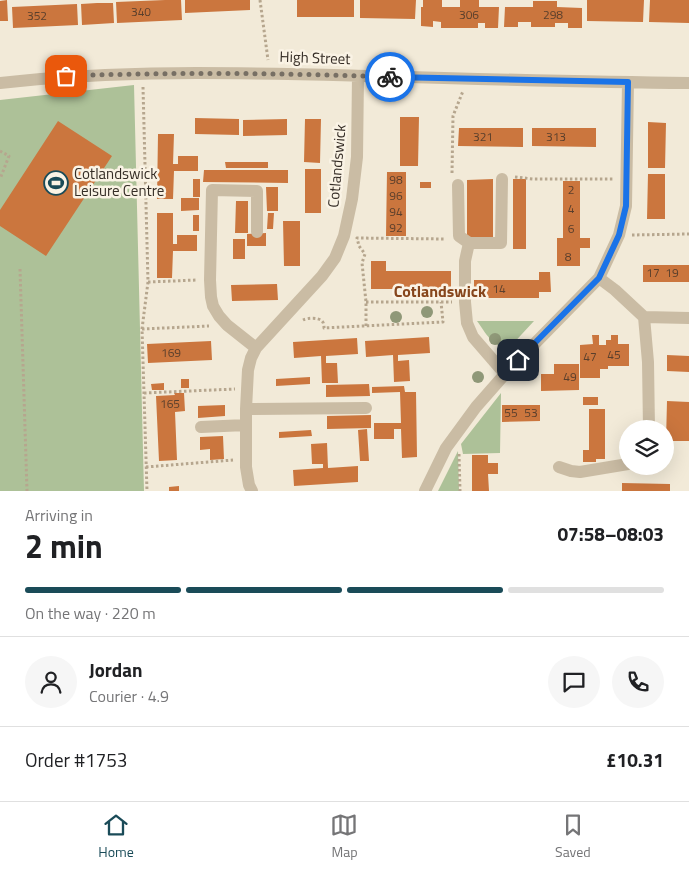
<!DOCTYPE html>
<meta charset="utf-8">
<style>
body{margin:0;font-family:"Titillium Web",sans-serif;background:#f6f6f6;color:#202124;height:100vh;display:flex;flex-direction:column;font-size:19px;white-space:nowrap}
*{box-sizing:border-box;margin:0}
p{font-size:16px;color:#757577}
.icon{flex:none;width:28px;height:28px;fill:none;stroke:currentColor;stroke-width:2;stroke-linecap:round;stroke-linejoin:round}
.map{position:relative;height:491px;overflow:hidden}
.side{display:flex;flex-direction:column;background:#fff;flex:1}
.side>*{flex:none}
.fabs{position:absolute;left:619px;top:420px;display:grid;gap:10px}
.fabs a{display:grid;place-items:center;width:55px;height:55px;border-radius:50%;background:#fff;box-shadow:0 5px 20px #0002;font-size:25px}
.pin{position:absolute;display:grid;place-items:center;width:42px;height:42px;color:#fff;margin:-21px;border-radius:10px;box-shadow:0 2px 8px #0006}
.courier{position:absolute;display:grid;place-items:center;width:50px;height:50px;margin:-25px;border:4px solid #1a73e8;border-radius:50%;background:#fff;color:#222;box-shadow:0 1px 6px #0007}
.overview em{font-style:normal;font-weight:700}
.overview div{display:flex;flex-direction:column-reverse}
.overview{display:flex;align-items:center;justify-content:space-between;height:85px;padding:0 25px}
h1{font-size:32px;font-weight:700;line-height:38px}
.bar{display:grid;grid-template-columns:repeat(4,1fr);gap:8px 5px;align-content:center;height:60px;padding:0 25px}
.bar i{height:6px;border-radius:4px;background:#e0e0e0}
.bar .active{background:#1a4b58}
.bar p{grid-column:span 4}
.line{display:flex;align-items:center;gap:12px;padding:0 25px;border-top:1px solid #e0e0e0}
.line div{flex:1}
.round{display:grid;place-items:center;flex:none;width:52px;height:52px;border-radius:26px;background:#f6f6f6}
.dock{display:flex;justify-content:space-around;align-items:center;height:70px;border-top:1px solid #e0e0e0;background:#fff;font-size:14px;color:#757577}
.dock a{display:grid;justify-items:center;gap:2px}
.dock .active{color:#1a4b58}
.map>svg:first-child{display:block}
.green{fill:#adc198}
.building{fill:#cb763e}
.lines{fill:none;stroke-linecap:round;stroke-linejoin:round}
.path{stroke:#b6a68e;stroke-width:3;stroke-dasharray:2.5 2.5;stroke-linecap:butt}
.minor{stroke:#cabca4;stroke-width:12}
.tree{fill:#8f9878}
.done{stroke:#776f64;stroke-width:5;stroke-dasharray:0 9}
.route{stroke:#1a73e8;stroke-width:6}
.labels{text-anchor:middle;stroke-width:5;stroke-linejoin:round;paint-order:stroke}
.number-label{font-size:12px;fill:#5a3f2c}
.street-label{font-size:15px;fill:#352d26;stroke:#faf3e5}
.poi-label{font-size:15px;fill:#352d26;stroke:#faf3e5;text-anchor:start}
.neighbourhood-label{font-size:16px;font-weight:bold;fill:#87461c;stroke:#faf3e5}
</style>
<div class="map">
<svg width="689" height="491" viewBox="0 0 689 491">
<rect width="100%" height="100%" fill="#f2ead8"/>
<path class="green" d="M134,85L144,491H0V100Z
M477,321H534L509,348C493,348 485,332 477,321Z
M501,393L500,453L463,454L461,444Z
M458,451L459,491H438Z"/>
<path class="building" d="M7,0L8,21H0V1Z
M165,0H181L182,20L117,23L116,2Z
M185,0H250V10L185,13Z
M297,0H354V17H297Z
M360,0H416L415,19L360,18Z
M423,0H442V7H460V0H479V7H499L498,28H485V23H478V28H441V22L433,21V27L421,26V7H423Z
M587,0H644L643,22L587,21Z
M650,0H689V23L649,22Z
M533,1H557V7L582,8V28H568V23H555V27H531V22H518V27H504L505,7H533Z
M97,3H113L114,23L82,25L81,4Z
M77,4L78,25L13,28L12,7Z
M400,117H419L418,166H400Z
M195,118L239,119V135L195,134Z
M287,119V135L243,136V120Z
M305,119H321L320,163L304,162Z
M58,121L112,156L46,256L0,226V210Z
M648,122L666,123L665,168H648Z
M459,128H523V147L458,146Z
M532,128H596V147L532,146Z
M158,134H174L173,164H178V156H198V171H174L173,199H157Z
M225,162H268V168H226Z
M305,169H321V213H305Z
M204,170H288V183L203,182Z
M387,172H406V236H386Z
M648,174H665V219H647Z
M193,179H200V197H193Z
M493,179V237H467V180Z
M513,179H526V249H513Z
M563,181H580V238H590V248H580V266H557V238H563Z
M420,182H431V188H420Z
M266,187H278V211H267Z
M181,198H199V210L181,211Z
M236,201H248V233H235Z
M157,213H173V244H177V235H197V251H173L172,278H157Z
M268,213H274L273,229H267Z
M193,215H199V231H193Z
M283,221H300V266H284Z
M266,233V246H247V234Z
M233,239H245V259H233Z
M371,261H386V271H451V289H371Z
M643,265H689V282H643Z
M539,272H550L551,292H539V298H474V280H539Z
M277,284L278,300L232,301L231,285Z
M592,335H599V345H606V340H611V335H618V344H629V366H608V369H600V378H580V345L593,344Z
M429,337L430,353L398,355V361L409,360L410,381L394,382L393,355L366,357L365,341Z
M357,338L358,354L326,356V363H337L338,383H322L321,356L294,358L293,342Z
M211,341L212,360L148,363L147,344Z
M667,355L689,356V372L667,371Z
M554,364H579V390L541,391V374H554Z
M310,377V384L276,386V379Z
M181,379H189V388H181Z
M164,383V390H152L151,384Z
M369,384L370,396L326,397V385Z
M404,386L405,392H416L417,457L402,458L401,429H394V439H374V423H401L400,392L372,393V387Z
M174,393H184L185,411L175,412L177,460L159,461L156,396L175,395Z
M583,397H598V405H583Z
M667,401L689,402V441H666Z
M225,405V416L198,418V406Z
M502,405H540V421L502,422Z
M589,409H605V459H596V462H583V450H589Z
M371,415V428L327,429V416Z
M367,429L369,461H360L358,430Z
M311,430L312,436L279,438V432Z
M223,436L224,459L210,460V449L200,450V437Z
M327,443L328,468L358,466V482L294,486L293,470L323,468V464H312L311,444Z
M472,455H488V463H498V474H488L489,491H472Z
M622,483L670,484V491H622Z
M179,486V491H169V487Z"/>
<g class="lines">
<path class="path" d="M260,0L268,60
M143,87L148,282L142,329L147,491
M0,151L9,156L0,179
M452,173L453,116L463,91
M515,177L533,179H614
M632,235L689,234
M20,269L27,491
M148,282L197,280
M366,302H452
M303,320C307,318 318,317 322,321C324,323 324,326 324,328L443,322L441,302
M366,326V302L362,263L365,254L359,246L357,238L446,239
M142,329L209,326
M144,393L235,389
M459,454L460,491
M146,467L233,460"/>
<path class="minor" d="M0,83C123,69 247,73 371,76C477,79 583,82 689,83
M458,185L459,236L469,243H501L502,179
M469,243L465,261V302L467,323L473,337L505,374
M599,278L615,290L644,317L648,362L649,429
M644,317L689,318
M256,348L227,325L219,316L213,306L211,297L210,280L212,190L257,191V232
M246,409L366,408
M201,427L246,425
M559,467L571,471L580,472L628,464
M252,491L249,485L246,467V409L248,370L251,358L256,348L322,276L335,258L344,236L352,199L357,157L358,76
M425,491L446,448L476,407L505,374L599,278L619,235L626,206L628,82"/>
</g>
<g class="tree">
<circle cx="427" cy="312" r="6"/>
<circle cx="396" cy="317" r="6"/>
<circle cx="495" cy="339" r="6"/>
<circle cx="478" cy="377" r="6"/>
</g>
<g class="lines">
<path class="done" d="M66,76C174,72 282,73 390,77"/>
<path class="route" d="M390,77L628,82L626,206L619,235L599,278L518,360"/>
</g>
<defs>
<g id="stadium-ring" transform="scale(1.25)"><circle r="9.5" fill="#faf3e5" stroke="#1a4b58" stroke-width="1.5"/><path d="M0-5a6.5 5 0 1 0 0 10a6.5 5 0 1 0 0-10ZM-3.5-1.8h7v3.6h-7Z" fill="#1a4b58"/></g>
</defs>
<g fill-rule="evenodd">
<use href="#stadium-ring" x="56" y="183"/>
</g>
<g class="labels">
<g class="number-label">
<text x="141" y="16">340</text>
<text x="469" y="19">306</text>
<text x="553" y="19">298</text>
<text x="37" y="20">352</text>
<text x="483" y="141">321</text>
<text x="556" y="141">313</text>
<text x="396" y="184">98</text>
<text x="571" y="194">2</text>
<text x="396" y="200">96</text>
<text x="571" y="213">4</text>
<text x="396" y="216">94</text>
<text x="396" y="232">92</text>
<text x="571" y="233">6</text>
<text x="568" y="261">8</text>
<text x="653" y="277">17</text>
<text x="672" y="277">19</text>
<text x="499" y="293">14</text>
<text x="171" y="357">169</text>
<text x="614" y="359">45</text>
<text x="590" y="361">47</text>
<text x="570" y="381">49</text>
<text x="170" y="408">165</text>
<text x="511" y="417">55</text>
<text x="531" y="417">53</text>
</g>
<g class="street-label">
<text transform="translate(315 58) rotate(2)" y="5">High Street</text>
<text transform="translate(337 166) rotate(-85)" y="5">Cotlandswick</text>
</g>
<g class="poi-label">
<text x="74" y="179">Cotlandswick<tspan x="74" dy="17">Leisure Centre</tspan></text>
</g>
<g class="neighbourhood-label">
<text x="440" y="297">Cotlandswick</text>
</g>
</g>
</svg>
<div class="fabs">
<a><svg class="icon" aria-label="layers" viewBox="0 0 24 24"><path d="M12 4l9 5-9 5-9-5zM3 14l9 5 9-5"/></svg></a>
</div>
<div class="pin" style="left:66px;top:76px;background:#ea580c"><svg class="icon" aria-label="bag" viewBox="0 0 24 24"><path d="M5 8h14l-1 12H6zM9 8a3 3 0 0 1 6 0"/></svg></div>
<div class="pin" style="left:518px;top:360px;background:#1f2937"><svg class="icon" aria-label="home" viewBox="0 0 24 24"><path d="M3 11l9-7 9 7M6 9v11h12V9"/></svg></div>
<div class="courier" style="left:390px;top:77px"><svg class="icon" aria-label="bike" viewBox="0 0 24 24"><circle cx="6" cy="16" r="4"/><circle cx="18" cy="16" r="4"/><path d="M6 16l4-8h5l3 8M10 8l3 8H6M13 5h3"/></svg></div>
</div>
<section class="side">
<div class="overview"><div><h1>2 min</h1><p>Arriving in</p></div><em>07:58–08:03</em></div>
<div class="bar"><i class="active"></i><i class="active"></i><i class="active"></i><i></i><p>On the way · 220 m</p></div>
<div class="line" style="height:90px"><a class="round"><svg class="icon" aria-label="person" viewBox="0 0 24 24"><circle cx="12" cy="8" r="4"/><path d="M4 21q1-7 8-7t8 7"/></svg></a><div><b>Jordan</b><p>Courier · 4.9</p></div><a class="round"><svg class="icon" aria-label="chat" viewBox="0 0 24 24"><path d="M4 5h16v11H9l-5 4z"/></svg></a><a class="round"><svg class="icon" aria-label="phone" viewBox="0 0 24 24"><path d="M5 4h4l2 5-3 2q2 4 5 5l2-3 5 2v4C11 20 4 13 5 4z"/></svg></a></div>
<div class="line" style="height:65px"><div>Order #1753</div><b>£10.31</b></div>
</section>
<nav class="dock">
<a class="active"><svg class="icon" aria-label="home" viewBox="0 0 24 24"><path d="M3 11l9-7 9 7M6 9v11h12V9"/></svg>Home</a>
<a><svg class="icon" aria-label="map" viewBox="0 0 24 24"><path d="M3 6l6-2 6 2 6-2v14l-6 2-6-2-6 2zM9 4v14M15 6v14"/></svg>Map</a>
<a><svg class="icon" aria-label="saved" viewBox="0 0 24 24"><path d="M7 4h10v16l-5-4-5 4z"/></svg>Saved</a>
</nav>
